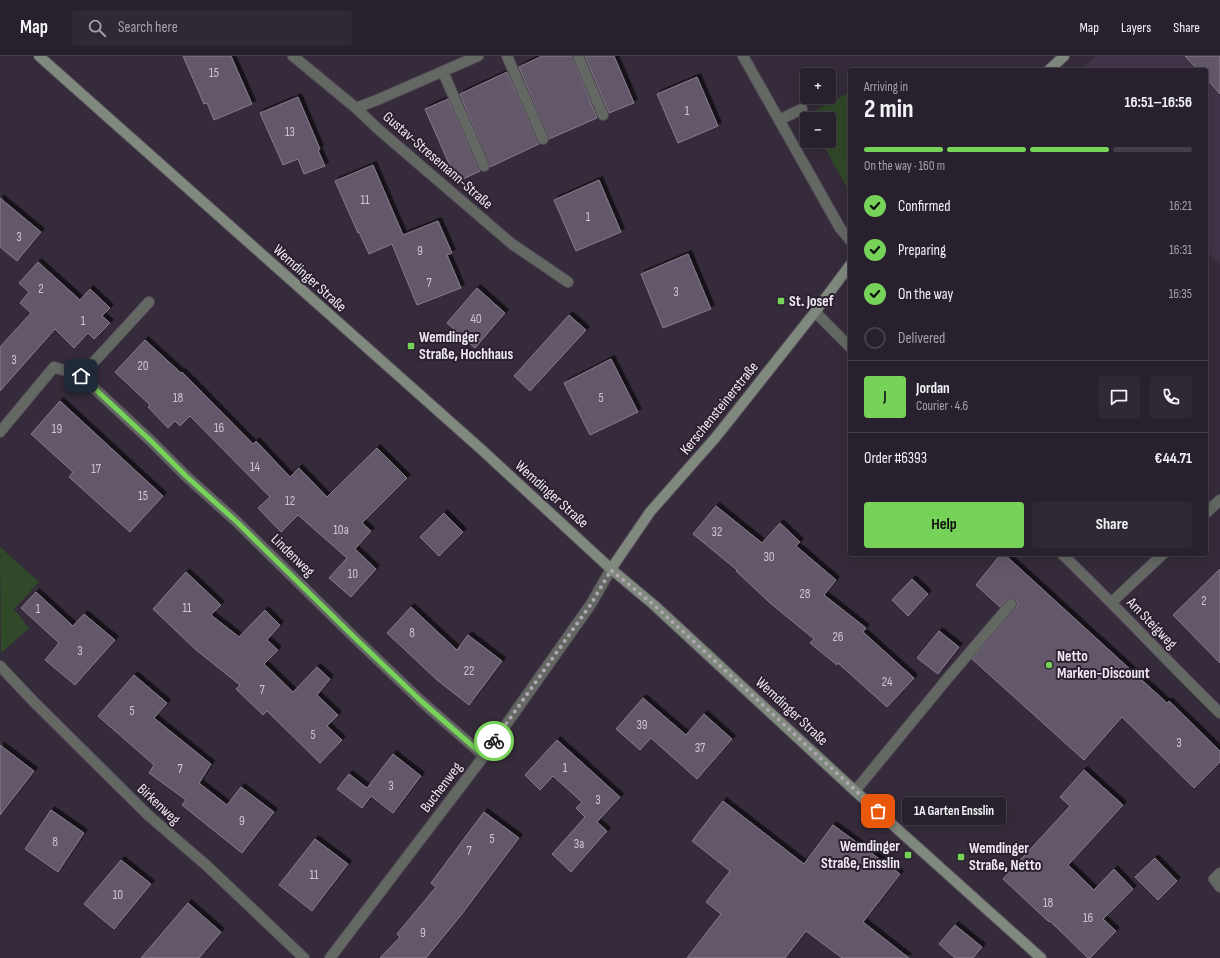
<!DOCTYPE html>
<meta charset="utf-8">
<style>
body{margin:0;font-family:"Sofia Sans Condensed",sans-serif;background:#302834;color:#f1f3f6;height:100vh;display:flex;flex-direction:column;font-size:15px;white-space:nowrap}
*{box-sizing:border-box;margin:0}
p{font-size:13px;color:#a5a3a9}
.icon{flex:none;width:22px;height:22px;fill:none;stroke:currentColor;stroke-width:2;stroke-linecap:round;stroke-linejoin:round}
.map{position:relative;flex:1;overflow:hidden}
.drawer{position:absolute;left:848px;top:12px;width:360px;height:488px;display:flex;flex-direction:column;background:#28202c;border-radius:4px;box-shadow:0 4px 16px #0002,0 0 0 1px #443e48}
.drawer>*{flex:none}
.buttons{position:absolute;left:800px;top:12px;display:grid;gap:8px}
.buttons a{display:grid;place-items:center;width:36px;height:36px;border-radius:4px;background:#28202c;box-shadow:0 4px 16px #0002,0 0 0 1px #443e48;font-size:20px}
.pin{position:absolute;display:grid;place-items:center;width:34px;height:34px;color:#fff;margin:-17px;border-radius:8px;box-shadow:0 2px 6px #0006}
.courier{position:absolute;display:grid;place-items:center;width:40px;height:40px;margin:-20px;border:3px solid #77d259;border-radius:50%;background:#fff;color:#222;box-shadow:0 1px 5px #0007}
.bubble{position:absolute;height:28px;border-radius:4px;background:#28202c;box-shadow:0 4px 16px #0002,0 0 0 1px #443e48;font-size:13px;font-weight:700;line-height:28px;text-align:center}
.overview em{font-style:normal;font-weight:700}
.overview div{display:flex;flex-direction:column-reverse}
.overview{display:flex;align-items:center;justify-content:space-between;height:68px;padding:0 16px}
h1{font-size:26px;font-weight:700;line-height:30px}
.bar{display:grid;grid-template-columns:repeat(4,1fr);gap:6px 4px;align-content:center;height:48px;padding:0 16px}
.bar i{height:5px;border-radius:3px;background:#443e48}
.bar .current{background:#77d259}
.bar p{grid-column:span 4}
.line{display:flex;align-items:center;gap:10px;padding:0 16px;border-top:1px solid #443e48}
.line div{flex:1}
.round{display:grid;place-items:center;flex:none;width:42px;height:42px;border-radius:4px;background:#302834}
ol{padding:0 16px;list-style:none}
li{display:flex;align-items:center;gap:12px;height:44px}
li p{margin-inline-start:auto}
li .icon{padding:4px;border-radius:50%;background:#77d259;color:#111;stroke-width:4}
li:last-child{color:#a5a3a9}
li i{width:22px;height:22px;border:2px solid #443e48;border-radius:50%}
.cta{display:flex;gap:8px;margin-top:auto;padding:8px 16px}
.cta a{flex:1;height:46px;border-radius:4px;background:#77d259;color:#111;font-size:16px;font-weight:700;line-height:46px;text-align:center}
.cta a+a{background:#302834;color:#f1f3f6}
header{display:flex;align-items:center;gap:24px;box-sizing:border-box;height:56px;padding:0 20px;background:#28202c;border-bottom:1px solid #443e48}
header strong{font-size:19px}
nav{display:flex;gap:22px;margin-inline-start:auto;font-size:14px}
.search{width:280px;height:36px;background:#302834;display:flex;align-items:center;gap:10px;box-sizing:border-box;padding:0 14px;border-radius:4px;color:#a5a3a9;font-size:15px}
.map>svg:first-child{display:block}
.built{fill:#423448}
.green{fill:#304928}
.building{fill:#64596a;stroke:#867b8c;filter:url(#shadow)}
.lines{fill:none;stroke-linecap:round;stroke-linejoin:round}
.lane-casing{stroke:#534958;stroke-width:12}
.street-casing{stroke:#534958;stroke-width:12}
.secondary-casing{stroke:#534958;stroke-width:12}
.lane{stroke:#636962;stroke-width:10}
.street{stroke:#636962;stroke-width:10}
.secondary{stroke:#80897d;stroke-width:10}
.done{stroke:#afa6b2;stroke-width:4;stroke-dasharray:0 7.2}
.route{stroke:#77d259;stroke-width:5}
.poi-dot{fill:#77d259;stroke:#2b2130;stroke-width:1.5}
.labels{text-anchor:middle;stroke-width:4;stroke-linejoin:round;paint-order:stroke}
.number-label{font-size:13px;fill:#cdc5d1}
.street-label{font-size:15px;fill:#f0e9f3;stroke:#2b2130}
.poi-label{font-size:15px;font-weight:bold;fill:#f0e9f3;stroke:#2b2130;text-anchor:start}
</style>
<header>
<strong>Map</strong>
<div class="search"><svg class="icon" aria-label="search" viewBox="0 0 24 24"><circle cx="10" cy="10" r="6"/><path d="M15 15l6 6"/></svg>Search here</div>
<nav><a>Map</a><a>Layers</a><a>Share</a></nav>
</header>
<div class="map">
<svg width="1220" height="902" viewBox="0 0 1220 902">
<defs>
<filter id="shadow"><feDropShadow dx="3.5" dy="-3.5" stdDeviation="0" flood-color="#0009"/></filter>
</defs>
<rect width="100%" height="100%" fill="#352b3a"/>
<path class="built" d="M1096,0H1220V209L1206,194V14H1080Z"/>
<path class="green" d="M850,36V137L821,85H829V63H809L807,59Z
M0,491L39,526L14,553L29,572L1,597Z"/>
<path class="building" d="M183,0H231L252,48L214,64L207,47L204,48Z
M542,0H572L597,62L549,83L519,11Z
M585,0H614L634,47L609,57Z
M1185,0H1220V38L1206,22V14H1198Z
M507,16L539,88L490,111L460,38Z
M697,21L718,70L678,87L657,38Z
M298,41L320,93L318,94L325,110L304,118L298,103L283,109L260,57Z
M448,43L480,115L457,126L425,53Z
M373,109L403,179L438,165L452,197L447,199L461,232L417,249L392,188L369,198L359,176L358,177L335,125Z
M599,124L621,176L576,195L554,144Z
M0,142L41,176L17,205L0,191Z
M688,198L711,253L663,272L641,218Z
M38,206L80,244L90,233L110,252L102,260L110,267L94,283L88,277L74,292L55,273L0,335V291L31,257L20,247L29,236L19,227Z
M477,232L505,257L475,292L447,267Z
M569,259L586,274L530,335L514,320Z
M145,284L181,317L182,316L253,388L256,385L290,421L299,412L327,441L377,392L407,422L362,467L371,475L355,493L376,513L351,541L329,522L347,502L298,459L281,476L258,452L270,441L190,360L180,370L175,365L168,372L148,351L150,349L115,316Z
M611,303L638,356L590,379L564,327Z
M60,345L163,440L130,476L69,421L73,416L31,378Z
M716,450L762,487L780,467L800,486L796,490L836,524L824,539L866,572L863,576L914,622L887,651L838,607L837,609L810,587L814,583L769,546L736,515L737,514L693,478Z
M444,457L463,476L439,500L420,481Z
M1001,498H1004L1167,647L1169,645L1220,695V706L1194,732L1122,661L1084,704L972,603L1017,550V545L1012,542L1006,544L1000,551L976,529Z
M1220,513V607L1173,559Z
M186,516L221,549L211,559L239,581L265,554L280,569L267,584L278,594L264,608L293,636L317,611L330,623L317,639L338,659L327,670L342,684L320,707L267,655L263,659L236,633L240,629L195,593L153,553Z
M912,523L928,538L908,560L892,544Z
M36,536L73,570L84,558L115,584L75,629L45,604L59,587L21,552Z
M411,551L457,594L468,579L502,605L469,649L437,624L387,577Z
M939,575L959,591L938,618L917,602Z
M134,619L167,647L154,662L211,708L199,727L227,749L241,731L274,756L242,797L182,749L186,744L149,717L154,709L98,660Z
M643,642L686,679L704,658L732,683L697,723L651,682L640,694L616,673Z
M557,684L620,741L597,766L607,775L571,816L552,798L585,761L576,752L582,746L553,720L540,734L525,719Z
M0,689L34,715L0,759Z
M393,698L421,720L393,757L371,740L362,752L337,733L349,718L367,732Z
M1084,714L1123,749L1068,809L1094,834L1114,813L1133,833L1103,863L1116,875L1090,902H1088L1050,865L1049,866L1003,823L1070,750L1060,741Z
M723,745L804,808L833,769L900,818L863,866L909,902H842L806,875L785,902H687L721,858L706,846L730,815L692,785Z
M51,754L84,777L58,816L25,793Z
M484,756L519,782L462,858L426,902H380L400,881L397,878L436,831L431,827Z
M315,783L348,808L312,855L279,829Z
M1155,802L1177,825L1158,844L1135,821Z
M121,804L151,828L114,873L84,848Z
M188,847L221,876L199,902H141Z
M955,869L982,891L973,902H955L939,888Z"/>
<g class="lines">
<g class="lane-casing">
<path id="lane" d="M507,0L543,83
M578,0L603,59
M443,16L484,110
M779,64L802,53
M855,735L947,623L1011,548"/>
</g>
<g class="street-casing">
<path id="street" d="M293,0L356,52L378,73L512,188L568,226
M743,0L840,172L850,184
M356,52L377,44L478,0
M815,256L850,291
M81,320L151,385L187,421L237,466L355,582L421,645L484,700
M0,376L54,311L81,320L149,246
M1206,457L1220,444
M1062,498C1116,550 1167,605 1220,657
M1112,546L1163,498
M0,610L34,646L148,759L206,809L304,902
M1220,817L1214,823L1220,831
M330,902L484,700L591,548L611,513"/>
</g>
<g class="secondary-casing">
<path id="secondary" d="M39,0L482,394L611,513L654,549L855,735L1041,902
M1049,14L1064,0
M611,513L650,456L716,381L815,256L850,209"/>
</g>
<use href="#lane" class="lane"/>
<use href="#street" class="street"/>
<use href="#secondary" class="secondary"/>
</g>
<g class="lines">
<path class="done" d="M494,685L591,548L611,514L654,549L878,755"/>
<path class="route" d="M81,320L151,385L187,421L237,466L355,582L421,645L484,700L494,685"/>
</g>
<g class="poi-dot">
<rect x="777" y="241" width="8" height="8" rx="2"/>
<rect x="407" y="286" width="8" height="8" rx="2"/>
<circle cx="1049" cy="609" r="4"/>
<rect x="904" y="795" width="8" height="8" rx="2"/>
<rect x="957" y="797" width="8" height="8" rx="2"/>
</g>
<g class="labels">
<g class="number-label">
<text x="214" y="21">15</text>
<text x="687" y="59">1</text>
<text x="290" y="80">13</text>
<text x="365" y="148">11</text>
<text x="588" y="165">1</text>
<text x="19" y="185">3</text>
<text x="420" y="199">9</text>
<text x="429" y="231">7</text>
<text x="41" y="237">2</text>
<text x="676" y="240">3</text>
<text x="476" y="267">40</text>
<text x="83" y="269">1</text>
<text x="14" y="308">3</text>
<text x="143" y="314">20</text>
<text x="178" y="346">18</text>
<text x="601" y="346">5</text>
<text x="219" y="376">16</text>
<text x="57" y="377">19</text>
<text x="255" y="415">14</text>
<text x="96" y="417">17</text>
<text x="143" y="444">15</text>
<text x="290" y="449">12</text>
<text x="341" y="478">10a</text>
<text x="717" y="480">32</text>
<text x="769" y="505">30</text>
<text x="353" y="522">10</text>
<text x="805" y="542">28</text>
<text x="1204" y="549">2</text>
<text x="187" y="556">11</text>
<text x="38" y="557">1</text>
<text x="412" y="581">8</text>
<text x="838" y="585">26</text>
<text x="80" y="599">3</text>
<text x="469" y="619">22</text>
<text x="887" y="630">24</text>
<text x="262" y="638">7</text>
<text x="132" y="659">5</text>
<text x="642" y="673">39</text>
<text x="313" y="683">5</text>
<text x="1179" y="691">3</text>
<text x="700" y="696">37</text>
<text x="565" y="716">1</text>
<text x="180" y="717">7</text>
<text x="391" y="734">3</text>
<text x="598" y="748">3</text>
<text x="242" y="769">9</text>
<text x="492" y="787">5</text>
<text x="55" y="790">8</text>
<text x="579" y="792">3a</text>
<text x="469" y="799">7</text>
<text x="314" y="823">11</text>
<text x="118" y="843">10</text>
<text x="1048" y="851">18</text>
<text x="1088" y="866">16</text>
<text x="423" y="881">9</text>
</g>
<g class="street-label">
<text transform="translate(438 104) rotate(41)" y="5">Gustav-Stresemann-Straße</text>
<text transform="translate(310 222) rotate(42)" y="5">Wemdinger Straße</text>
<text transform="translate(719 352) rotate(-51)" y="5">Kerschensteinerstraße</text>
<text transform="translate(552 438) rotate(42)" y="5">Wemdinger Straße</text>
<text transform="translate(293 499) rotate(44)" y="5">Lindenweg</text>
<text transform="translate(1152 567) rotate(46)" y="5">Am Steigweg</text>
<text transform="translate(792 655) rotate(43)" y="5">Wemdinger Straße</text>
<text transform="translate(441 731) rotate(-53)" y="5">Buchenweg</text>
<text transform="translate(159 748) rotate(43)" y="5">Birkenweg</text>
</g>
<g class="poi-label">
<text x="789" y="250">St. Josef</text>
<text x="419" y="286">Wemdinger<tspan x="419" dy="17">Straße, Hochhaus</tspan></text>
<text x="1057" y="605">Netto<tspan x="1057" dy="17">Marken-Discount</tspan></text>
<text x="900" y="795" text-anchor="end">Wemdinger<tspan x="900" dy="17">Straße, Ensslin</tspan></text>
<text x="969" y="797">Wemdinger<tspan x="969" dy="17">Straße, Netto</tspan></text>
</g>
</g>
</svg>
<div class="buttons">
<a>+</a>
<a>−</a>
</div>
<div class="pin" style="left:878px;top:755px;background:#ea580c"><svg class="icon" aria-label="bag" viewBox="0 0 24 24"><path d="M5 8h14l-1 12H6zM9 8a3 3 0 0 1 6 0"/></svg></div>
<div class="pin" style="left:81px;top:320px;background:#1f2937"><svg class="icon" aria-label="home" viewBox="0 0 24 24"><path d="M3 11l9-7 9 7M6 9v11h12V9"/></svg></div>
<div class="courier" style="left:494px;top:685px"><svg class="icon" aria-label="bike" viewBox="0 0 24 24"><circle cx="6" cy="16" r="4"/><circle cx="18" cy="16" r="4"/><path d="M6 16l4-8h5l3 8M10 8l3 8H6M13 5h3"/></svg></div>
<div class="bubble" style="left:902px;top:741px;width:104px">1A Garten Ensslin</div>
<section class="drawer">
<div class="overview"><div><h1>2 min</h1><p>Arriving in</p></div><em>16:51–16:56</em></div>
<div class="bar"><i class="current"></i><i class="current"></i><i class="current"></i><i></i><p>On the way · 160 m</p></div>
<ol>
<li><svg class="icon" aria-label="check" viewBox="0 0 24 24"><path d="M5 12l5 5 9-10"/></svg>Confirmed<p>16:21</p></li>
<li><svg class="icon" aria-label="check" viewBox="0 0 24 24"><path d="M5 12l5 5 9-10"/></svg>Preparing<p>16:31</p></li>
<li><svg class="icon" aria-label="check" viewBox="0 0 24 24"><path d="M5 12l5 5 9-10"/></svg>On the way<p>16:35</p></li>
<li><i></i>Delivered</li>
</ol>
<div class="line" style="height:72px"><b class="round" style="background:#77d259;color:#111">J</b><div><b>Jordan</b><p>Courier · 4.6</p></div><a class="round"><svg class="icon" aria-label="chat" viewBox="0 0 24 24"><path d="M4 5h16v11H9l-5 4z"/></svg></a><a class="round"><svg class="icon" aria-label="phone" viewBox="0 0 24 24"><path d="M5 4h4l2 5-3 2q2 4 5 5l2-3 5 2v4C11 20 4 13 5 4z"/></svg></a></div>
<div class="line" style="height:52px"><div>Order #6393</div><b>€44.71</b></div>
<div class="cta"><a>Help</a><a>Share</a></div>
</section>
</div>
